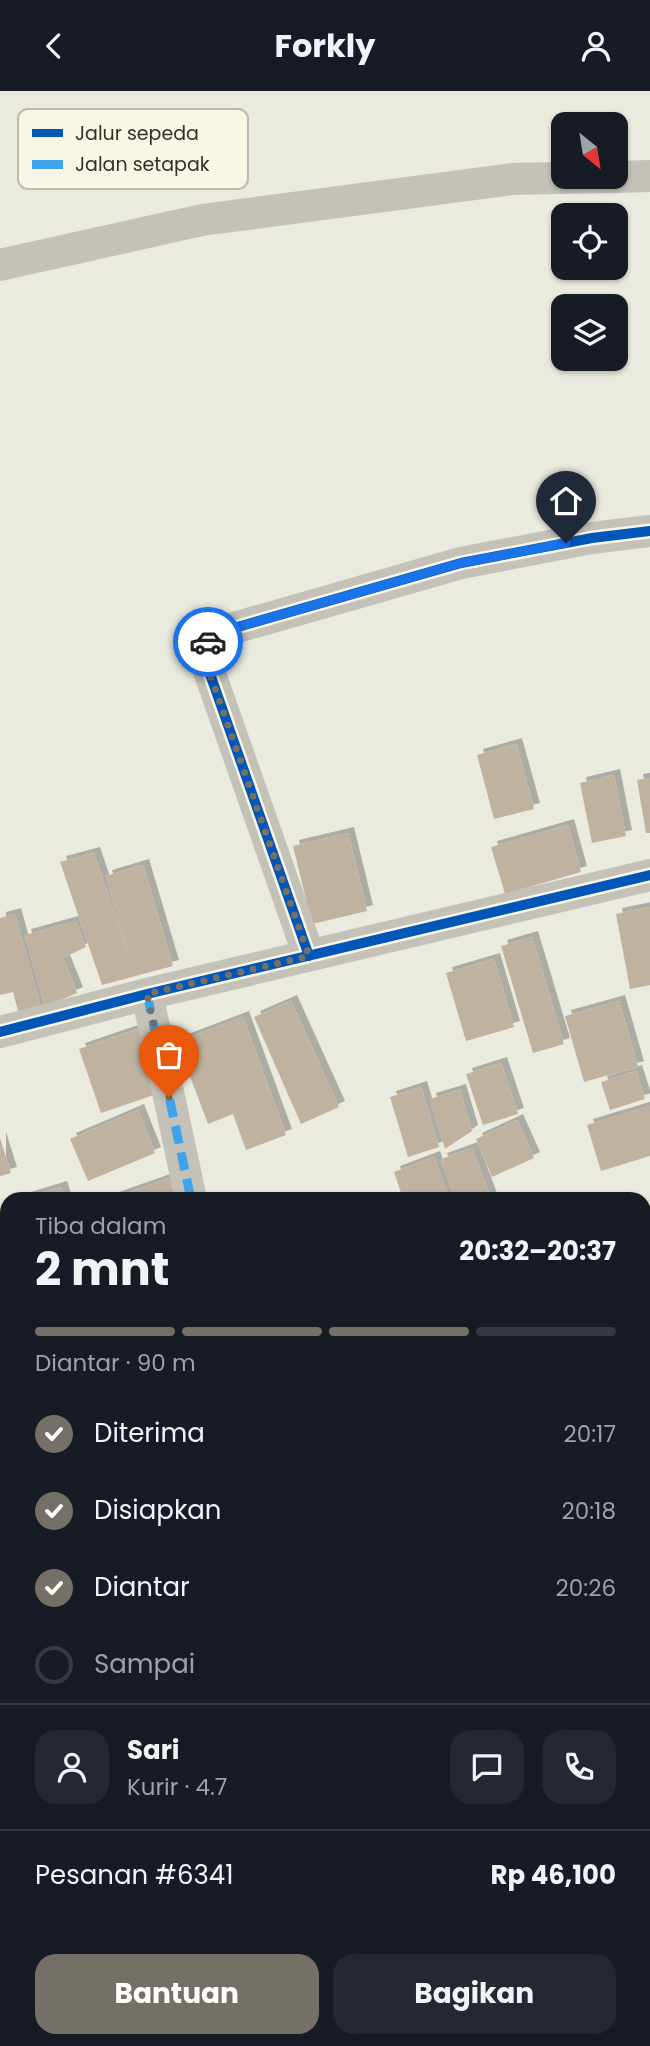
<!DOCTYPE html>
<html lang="id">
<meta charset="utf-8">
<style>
body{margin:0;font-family:Poppins,sans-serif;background:#242831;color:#f1f3f6;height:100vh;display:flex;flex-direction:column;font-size:26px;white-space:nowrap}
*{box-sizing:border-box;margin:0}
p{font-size:23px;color:#9ea1a6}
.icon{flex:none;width:38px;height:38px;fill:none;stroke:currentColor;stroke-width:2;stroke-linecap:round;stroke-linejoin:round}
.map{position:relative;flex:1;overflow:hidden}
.panel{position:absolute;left:0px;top:1101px;width:651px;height:856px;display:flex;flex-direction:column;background:#171b24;border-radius:21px 21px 0 0;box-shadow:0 2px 5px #0004}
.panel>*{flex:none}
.needle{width:46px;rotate:150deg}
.tools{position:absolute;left:551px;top:21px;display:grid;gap:14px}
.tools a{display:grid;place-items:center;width:77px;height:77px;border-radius:14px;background:#171b24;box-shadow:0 2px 5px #0004;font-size:35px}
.pin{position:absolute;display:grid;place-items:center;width:60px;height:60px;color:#fff;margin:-72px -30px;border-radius:50% 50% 50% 0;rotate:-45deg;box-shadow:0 0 7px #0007}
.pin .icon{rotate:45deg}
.courier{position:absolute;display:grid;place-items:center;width:70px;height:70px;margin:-35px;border:5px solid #1a73e8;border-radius:50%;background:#fff;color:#222;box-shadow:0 2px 9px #0007}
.overview em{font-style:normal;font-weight:700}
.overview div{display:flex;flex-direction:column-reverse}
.overview{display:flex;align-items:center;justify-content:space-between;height:119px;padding:0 35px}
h1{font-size:46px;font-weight:700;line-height:52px}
.bar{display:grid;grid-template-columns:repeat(4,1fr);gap:10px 7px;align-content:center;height:84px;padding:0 35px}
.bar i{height:9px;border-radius:5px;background:#363941}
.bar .active{background:#757067}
.bar p{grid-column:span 4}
.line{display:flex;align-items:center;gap:18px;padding:0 35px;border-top:2px solid #363941}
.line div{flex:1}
.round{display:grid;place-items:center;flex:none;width:74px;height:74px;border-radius:21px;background:#242831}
ol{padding:0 35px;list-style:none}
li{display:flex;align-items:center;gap:21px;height:77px}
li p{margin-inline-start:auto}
li .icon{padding:7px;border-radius:50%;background:#757067;color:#fff;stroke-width:4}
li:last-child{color:#9ea1a6}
li i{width:38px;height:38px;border:4px solid #363941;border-radius:50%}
.button{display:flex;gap:14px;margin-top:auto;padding:14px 35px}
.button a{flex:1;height:80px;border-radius:21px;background:#757067;color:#fff;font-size:28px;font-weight:700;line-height:80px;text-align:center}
.button a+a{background:#242831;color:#f1f3f6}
header{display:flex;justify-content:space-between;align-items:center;height:91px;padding:0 35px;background:#171b24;font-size:32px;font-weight:700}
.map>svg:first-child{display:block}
.building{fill:#bfb3a0;filter:url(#shadow)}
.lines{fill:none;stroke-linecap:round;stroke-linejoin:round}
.minor{stroke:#c4c1b8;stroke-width:32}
.quiet{stroke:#3ea3eb;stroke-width:9;stroke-dasharray:18 9;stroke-linecap:butt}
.cycleway-casing{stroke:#f9f6e5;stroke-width:15}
.cycleway{stroke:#0057b8;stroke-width:10}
.done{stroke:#757067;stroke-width:7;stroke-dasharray:0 12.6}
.route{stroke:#1a73e8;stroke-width:9}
.key{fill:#f9f6e5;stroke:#bebaac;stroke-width:2}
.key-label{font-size:19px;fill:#352f26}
</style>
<header><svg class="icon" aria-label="back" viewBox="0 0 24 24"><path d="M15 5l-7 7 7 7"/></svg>Forkly<svg class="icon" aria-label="person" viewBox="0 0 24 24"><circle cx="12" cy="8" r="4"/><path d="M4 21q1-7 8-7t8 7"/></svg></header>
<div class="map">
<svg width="650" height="1955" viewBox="0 0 650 1955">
<defs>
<filter id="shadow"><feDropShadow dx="6" dy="-6" stdDeviation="0" flood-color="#0004"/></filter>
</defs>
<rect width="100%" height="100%" fill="#ebeadf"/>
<path class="building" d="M516,653L534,718L494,728L477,664Z
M614,684L626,745L592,752L580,692Z
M650,687V742H646L637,689Z
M568,734L581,781L505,803L491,756Z
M348,742L367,820L312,833L293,755Z
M94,762L129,866L106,785L143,774L173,875L102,894L60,771Z
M650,816V894L630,898L616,823Z
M15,823L42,920L20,927L13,901L0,904V827Z
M76,830L86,856L63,867L77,902L45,916L25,844Z
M532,846L564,953L533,962L501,855Z
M494,868L514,936L466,950L446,882Z
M291,910L339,1016L301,1033L254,926Z
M619,910L638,976L584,991L565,925Z
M243,926L286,1044L246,1059L233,1023L208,1033L177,951Z
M138,938L160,1002L101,1022L79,958Z
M501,972L518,1023L483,1034L466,983Z
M636,980L645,1008L610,1019L601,991Z
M421,996L439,1056L408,1066L390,1006Z
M460,999L472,1040L445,1058L430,1008Z
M650,1015V1065L601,1080L587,1034Z
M138,1019L155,1062L88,1090L70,1048Z
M517,1029L534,1067L492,1086L476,1048Z
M0,1047L11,1082L0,1085Z
M472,1057L491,1108H455L441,1068Z
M434,1066L449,1108H403L394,1081Z
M170,1087L178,1108H113V1107Z
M61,1096L65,1108H25V1107Z
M7,1184V1239L0,1222V1187Z
M650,1217V1253L644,1244V1220Z
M0,1313L7,1335V1404L0,1406Z
M12,1950H73L75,1955H14Z"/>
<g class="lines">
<path class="minor" d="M616,86L650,85
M0,174L202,129L512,88L611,86
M309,865L209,580L207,569L208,550L227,539L461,472L592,447L650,440
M147,903L191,1108
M0,941L147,903L650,784
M0,1265L7,1263"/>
<path class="quiet" d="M147,903L191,1108
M0,1265L7,1263"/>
<g class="cycleway-casing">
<path id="cycleway" d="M309,865L209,580L207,569L208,550L227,539L461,472L592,447L650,440
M0,941L147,903L650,784"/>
</g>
<use href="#cycleway" class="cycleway"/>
</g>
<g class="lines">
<path class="done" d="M169,1006L147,903L309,865L209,580L206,569L208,551"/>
<path class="route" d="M208,551L227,539L461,472L566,452"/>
</g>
<rect x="18" y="18" width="230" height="80" rx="10" class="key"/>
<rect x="32" y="38" width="31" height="8" fill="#0057b8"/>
<rect x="32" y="69" width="31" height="9" fill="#3ea3eb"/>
<g class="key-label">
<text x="75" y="49">Jalur sepeda</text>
<text x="75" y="80">Jalan setapak</text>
</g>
</svg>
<div class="tools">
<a><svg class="needle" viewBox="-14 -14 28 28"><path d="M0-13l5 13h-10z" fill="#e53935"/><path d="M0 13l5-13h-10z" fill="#9ea1a6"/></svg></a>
<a><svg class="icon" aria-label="locate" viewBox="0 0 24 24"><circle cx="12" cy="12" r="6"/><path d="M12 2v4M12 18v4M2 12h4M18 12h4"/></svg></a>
<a><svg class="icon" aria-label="layers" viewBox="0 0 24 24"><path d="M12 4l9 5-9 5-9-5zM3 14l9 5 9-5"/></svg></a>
</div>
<div class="pin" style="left:169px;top:1006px;background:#ea580c"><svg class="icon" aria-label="bag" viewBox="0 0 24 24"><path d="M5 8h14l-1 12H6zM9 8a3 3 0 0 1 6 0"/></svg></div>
<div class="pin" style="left:566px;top:452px;background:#1f2937"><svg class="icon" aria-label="home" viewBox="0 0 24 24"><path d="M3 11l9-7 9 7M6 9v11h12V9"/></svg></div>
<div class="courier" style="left:208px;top:551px"><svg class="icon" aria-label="car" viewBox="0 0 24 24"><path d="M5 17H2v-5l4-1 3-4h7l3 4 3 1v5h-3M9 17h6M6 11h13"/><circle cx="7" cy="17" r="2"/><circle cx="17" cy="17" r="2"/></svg></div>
<section class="panel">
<div class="overview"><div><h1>2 mnt</h1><p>Tiba dalam</p></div><em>20:32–20:37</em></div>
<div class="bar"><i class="active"></i><i class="active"></i><i class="active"></i><i></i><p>Diantar · 90 m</p></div>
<ol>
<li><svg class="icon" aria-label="check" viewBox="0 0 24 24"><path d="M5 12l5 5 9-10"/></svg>Diterima<p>20:17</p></li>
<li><svg class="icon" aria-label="check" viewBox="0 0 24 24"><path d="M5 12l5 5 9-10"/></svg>Disiapkan<p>20:18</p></li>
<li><svg class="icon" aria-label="check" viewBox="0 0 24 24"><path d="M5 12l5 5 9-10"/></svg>Diantar<p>20:26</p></li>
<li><i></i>Sampai</li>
</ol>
<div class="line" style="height:126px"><a class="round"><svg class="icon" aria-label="person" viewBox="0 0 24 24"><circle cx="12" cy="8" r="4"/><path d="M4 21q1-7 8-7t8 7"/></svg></a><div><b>Sari</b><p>Kurir · 4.7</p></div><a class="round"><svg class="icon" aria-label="chat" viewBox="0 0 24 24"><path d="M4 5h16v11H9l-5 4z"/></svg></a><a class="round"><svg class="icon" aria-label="phone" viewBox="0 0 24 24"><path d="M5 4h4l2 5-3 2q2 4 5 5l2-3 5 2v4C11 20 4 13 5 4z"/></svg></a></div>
<div class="line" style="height:91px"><div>Pesanan #6341</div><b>Rp 46,100</b></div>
<div class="button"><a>Bantuan</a><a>Bagikan</a></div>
</section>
</div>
